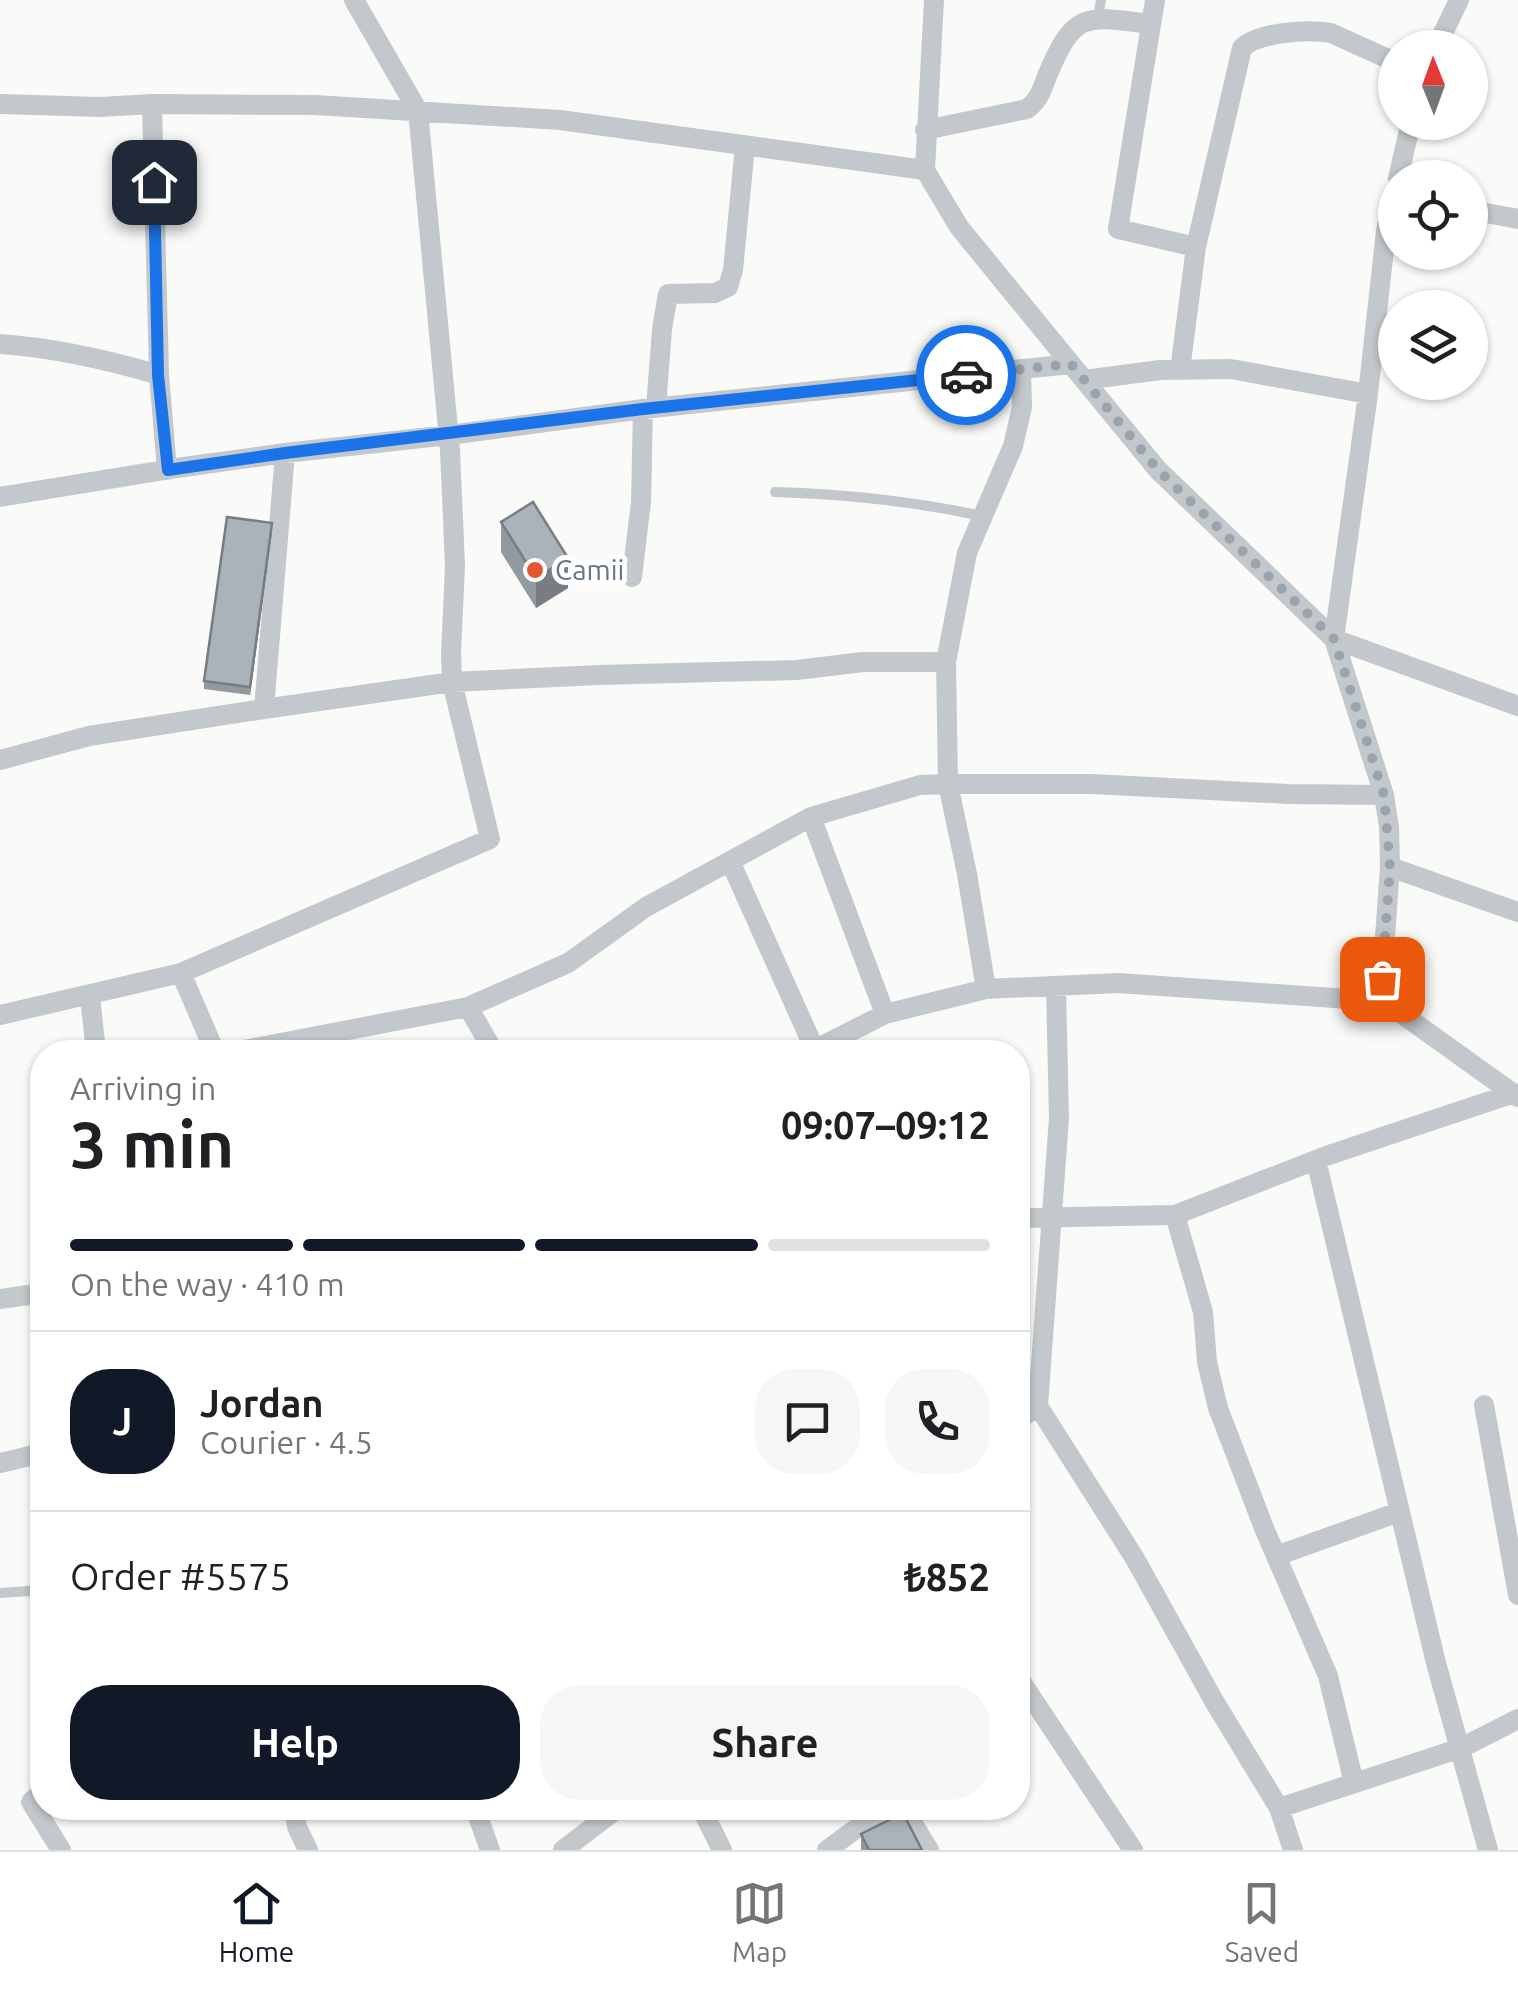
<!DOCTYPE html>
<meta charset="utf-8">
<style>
body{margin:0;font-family:Ubuntu,sans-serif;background:#f6f6f6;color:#202124;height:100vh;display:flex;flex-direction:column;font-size:38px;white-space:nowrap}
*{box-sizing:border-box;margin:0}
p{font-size:32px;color:#757577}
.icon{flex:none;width:55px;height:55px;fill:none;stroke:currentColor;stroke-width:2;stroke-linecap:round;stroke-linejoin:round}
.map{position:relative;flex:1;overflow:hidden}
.details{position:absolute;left:30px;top:1040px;width:1000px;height:780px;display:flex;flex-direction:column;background:#fff;border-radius:40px;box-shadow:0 2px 8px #0004}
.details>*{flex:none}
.needle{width:65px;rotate:359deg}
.fabs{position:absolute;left:1378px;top:30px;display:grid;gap:20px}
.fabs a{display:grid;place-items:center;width:110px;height:110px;border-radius:50%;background:#fff;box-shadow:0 2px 8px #0004;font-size:50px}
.pin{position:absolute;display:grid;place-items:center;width:85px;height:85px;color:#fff;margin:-42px;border-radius:20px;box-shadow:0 5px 15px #0006}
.courier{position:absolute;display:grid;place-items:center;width:100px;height:100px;margin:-50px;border:8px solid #1a73e8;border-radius:50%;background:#fff;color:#222;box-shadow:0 2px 12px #0007}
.overview em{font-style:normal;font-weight:700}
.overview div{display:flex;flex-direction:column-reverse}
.overview{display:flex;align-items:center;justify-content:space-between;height:170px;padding:0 40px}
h1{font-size:65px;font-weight:700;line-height:75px}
.bar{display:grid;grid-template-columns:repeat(4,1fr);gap:15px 10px;align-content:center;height:120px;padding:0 40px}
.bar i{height:12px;border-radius:8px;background:#e0e0e0}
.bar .on{background:#111827}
.bar p{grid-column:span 4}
.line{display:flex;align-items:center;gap:25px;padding:0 40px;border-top:2px solid #e0e0e0}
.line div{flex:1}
.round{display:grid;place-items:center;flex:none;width:105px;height:105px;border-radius:40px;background:#f6f6f6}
.button{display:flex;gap:20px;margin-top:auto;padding:20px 40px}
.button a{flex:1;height:115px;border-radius:40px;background:#111827;color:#fff;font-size:40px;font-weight:700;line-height:115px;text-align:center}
.button a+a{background:#f6f6f6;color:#202124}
.dock{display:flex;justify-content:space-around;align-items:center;height:140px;border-top:2px solid #e0e0e0;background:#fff;font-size:28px;color:#757577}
.dock a{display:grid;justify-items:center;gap:5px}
.dock .on{color:#111827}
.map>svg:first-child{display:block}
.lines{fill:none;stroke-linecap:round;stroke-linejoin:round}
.lane{stroke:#c3c8cc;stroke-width:10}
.street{stroke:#c3c8cc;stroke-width:20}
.wall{fill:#929a9f}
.shaded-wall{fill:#777d82}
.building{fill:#aab3b9;stroke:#777d82;stroke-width:2.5}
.done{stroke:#99a4ac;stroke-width:10;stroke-dasharray:0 18}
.route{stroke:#1a73e8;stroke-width:12}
.poi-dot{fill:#e4572e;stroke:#fff;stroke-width:4}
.labels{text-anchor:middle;stroke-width:10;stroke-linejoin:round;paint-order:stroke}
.poi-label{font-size:28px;fill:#657683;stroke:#fff;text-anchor:start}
</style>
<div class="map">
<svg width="1518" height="1850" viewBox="0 0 1518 1850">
<rect width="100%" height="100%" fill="#fafaf8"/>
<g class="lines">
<path class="lane" d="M1098,18L1101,0
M775,492C846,494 913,501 982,516
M0,1593L29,1591L42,1595"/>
<path class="street" d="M354,0L418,111L450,450L455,565L451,654L452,682L599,675L797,670L863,662H946L948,784L920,785L811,817L646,907L568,963L468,1007
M934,0L925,170L959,227L1071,364L1158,470L1334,639L1518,706
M1155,0L1118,229L1196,247
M1436,48L1459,0
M0,104L100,107L152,104L315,105L560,120L925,170
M925,130L1027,109C1039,100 1042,90 1047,76C1074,12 1084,15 1150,24
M1398,178L1411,122
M1470,210L1518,219
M0,344C56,348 105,359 159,375L152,104
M1180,370L1196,247L1242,48C1259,32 1308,29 1331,33L1395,62
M159,375L167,470
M1084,380L1160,370L1231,369L1368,394L1334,639L1384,795L1389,827L1390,867L1382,979L1385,993L1398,1011L1518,1097
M1368,394L1386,231L1395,192
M656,408L662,329L668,294L715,293L728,287L733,270L745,146
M0,497L177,468L285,453L449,435L643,409L1071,364
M632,577L641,502L643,409
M946,662L967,553L1013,446L1022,407L1021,369
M0,760L89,736L264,709L285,453
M811,817L885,1014
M730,861L815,1050
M1390,867L1518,912
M181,973L215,1052
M986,989L967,874L948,784H1092L1288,794L1384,795
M90,996L96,1052
M0,1015L181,973L490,839L452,682L264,709
M234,1052L468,1007L494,1052
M810,1052L885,1014L986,989L1118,983L1391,1002
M1316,1160L1436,1663L1488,1850
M1175,1215L1203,1312L1207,1362L1218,1408L1264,1528L1328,1676L1354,1783
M1018,1218L1175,1215L1326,1156L1514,1093
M0,1299L42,1293
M1484,1405L1518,1595
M1038,1406L1059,1118L1056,986
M1018,1420L1038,1406L1134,1557L1214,1701L1279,1808L1293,1850
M0,1463L42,1453
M1276,1556L1399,1512
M1018,1677L1133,1850
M42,1792L31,1802L61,1850
M294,1808L297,1827L308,1850
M475,1808L490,1850
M701,1808L722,1850
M903,1808L929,1850
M1279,1808L1461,1748L1518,1719
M563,1850L618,1808
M827,1850L884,1808"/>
</g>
<path class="wall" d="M501,522L568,588L536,608L501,552Z
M272,531L250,695L204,689V681Z
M861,1834L922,1850H861Z"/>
<path class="shaded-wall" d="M272,523V531L250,695V687Z
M568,558V588L536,608V578Z"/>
<path class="building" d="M533,502L568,558L536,578L501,522Z
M227,517L272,523L250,687L204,681Z
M903,1813L922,1850H869L861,1834Z"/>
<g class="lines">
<path class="done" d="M966,375L1071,364L1158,470L1334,639L1384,795L1390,867L1382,979"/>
<path class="route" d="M154,182L158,375L168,470L285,453L643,409L966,375"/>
</g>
<circle class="poi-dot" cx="535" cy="570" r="10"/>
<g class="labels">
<g class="poi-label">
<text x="555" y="580">Camii</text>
</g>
</g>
</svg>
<div class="fabs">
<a><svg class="needle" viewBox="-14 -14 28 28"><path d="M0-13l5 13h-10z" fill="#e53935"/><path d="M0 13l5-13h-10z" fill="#757577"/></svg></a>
<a><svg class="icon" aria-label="locate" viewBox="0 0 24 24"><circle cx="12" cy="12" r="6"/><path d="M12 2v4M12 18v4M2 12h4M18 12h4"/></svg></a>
<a><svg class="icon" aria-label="layers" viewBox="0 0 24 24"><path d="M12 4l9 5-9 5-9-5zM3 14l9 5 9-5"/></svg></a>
</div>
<div class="pin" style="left:1382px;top:979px;background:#ea580c"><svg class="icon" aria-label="bag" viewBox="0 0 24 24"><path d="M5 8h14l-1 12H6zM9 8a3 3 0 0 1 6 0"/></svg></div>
<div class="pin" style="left:154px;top:182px;background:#1f2937"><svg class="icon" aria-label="home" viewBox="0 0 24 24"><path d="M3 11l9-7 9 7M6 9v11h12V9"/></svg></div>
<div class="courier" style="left:966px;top:375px"><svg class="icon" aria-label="car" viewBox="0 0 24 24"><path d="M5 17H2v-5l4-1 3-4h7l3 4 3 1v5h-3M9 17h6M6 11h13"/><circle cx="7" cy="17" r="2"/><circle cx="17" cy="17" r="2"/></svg></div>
<section class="details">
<div class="overview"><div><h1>3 min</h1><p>Arriving in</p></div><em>09:07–09:12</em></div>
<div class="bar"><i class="on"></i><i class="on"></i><i class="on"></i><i></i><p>On the way · 410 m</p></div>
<div class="line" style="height:180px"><b class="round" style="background:#111827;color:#fff">J</b><div><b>Jordan</b><p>Courier · 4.5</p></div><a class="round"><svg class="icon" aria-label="chat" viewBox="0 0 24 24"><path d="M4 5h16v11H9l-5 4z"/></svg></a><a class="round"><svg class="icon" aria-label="phone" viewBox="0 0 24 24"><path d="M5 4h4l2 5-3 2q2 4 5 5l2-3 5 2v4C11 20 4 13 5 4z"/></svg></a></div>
<div class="line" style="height:130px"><div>Order #5575</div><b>₺852</b></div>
<div class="button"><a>Help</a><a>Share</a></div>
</section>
</div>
<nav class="dock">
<a class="on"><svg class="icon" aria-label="home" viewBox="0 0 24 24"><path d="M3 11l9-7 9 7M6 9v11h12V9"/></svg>Home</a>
<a><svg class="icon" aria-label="map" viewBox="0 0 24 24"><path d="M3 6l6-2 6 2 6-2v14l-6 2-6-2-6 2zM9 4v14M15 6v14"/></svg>Map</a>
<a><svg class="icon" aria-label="saved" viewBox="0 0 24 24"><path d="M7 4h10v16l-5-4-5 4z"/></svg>Saved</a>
</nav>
